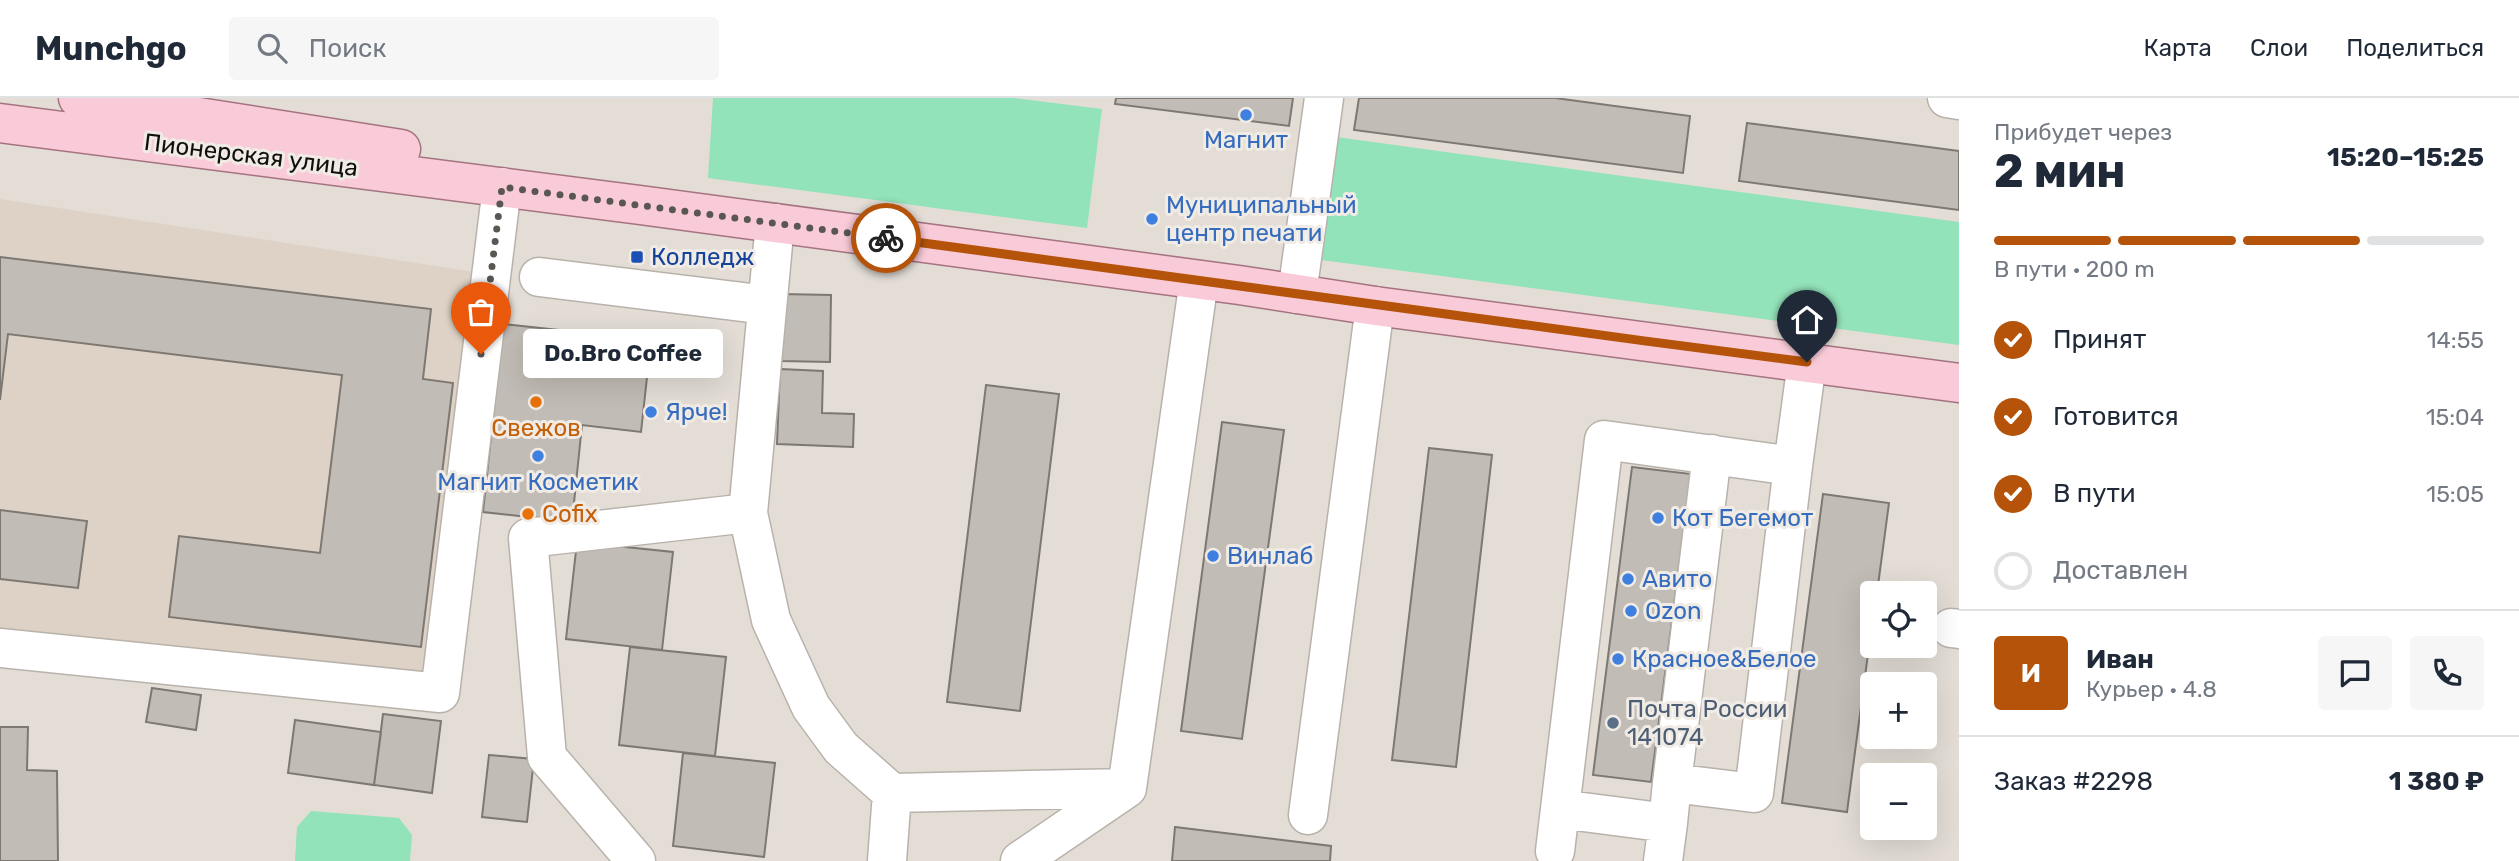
<!DOCTYPE html>
<html lang="ru">
<meta charset="utf-8">
<style>
body{margin:0;font-family:Rubik,sans-serif;background:#f6f6f7;color:#1f2937;height:100vh;display:flex;flex-direction:column;font-size:26px;white-space:nowrap}
*{box-sizing:border-box;margin:0}
p{font-size:23px;color:#747a83}
.icon{flex:none;width:38px;height:38px;fill:none;stroke:currentColor;stroke-width:2;stroke-linecap:round;stroke-linejoin:round}
.map{position:relative;flex:1;overflow:hidden}
.side{display:flex;flex-direction:column;background:#fff;width:560px}
.side>*{flex:none}
.tools{position:absolute;left:1860px;top:483px;display:grid;gap:14px}
.tools a{display:grid;place-items:center;width:77px;height:77px;border-radius:7px;background:#fff;box-shadow:0 7px 28px #0002;font-size:35px}
.pin{position:absolute;display:grid;place-items:center;width:60px;height:60px;color:#fff;margin:-72px -30px;border-radius:50% 50% 50% 0;rotate:-45deg;box-shadow:0 0 7px #0007}
.pin .icon{rotate:45deg}
.courier{position:absolute;display:grid;place-items:center;width:70px;height:70px;margin:-35px;border:5px solid #b45309;border-radius:50%;background:#fff;color:#222;box-shadow:0 2px 9px #0007}
.bubble{position:absolute;height:49px;border-radius:7px;background:#fff;box-shadow:0 7px 28px #0002;font-size:23px;font-weight:700;line-height:49px;text-align:center}
.summary em{font-style:normal;font-weight:700}
.summary div{display:flex;flex-direction:column-reverse}
.summary{display:flex;align-items:center;justify-content:space-between;height:119px;padding:0 35px}
h1{font-size:46px;font-weight:700;line-height:52px}
.bar{display:grid;grid-template-columns:repeat(4,1fr);gap:10px 7px;align-content:center;height:84px;padding:0 35px}
.bar i{height:9px;border-radius:5px;background:#e0e1e3}
.bar .selected{background:#b45309}
.bar p{grid-column:span 4}
.line{display:flex;align-items:center;gap:18px;padding:0 35px;border-top:2px solid #e0e1e3}
.line div{flex:1}
.round{display:grid;place-items:center;flex:none;width:74px;height:74px;border-radius:7px;background:#f6f6f7}
ol{padding:0 35px;list-style:none}
li{display:flex;align-items:center;gap:21px;height:77px}
li p{margin-inline-start:auto}
li .icon{padding:7px;border-radius:50%;background:#b45309;color:#fff;stroke-width:4}
li:last-child{color:#747a83}
li i{width:38px;height:38px;border:4px solid #e0e1e3;border-radius:50%}
header{display:flex;align-items:center;gap:42px;box-sizing:border-box;height:98px;padding:0 35px;background:#fff;border-bottom:2px solid #e0e1e3}
header strong{font-size:33px}
nav{display:flex;gap:38px;margin-inline-start:auto;font-size:24px}
.search{width:490px;height:63px;background:#f6f6f7;display:flex;align-items:center;gap:18px;box-sizing:border-box;padding:0 24px;border-radius:7px;color:#747a83;font-size:26px}
main{display:flex;flex:1;min-height:0}
.map>svg:first-child{display:block}
.built{fill:#ddd2c5}
.green{fill:#92e2ba}
.building{fill:#c1bcb5;stroke:#7d7872;stroke-width:2}
.lines{fill:none;stroke-linecap:round;stroke-linejoin:round}
.minor-casing{stroke:#b8b2ab;stroke-width:41}
.major-casing{stroke:#a57380;stroke-width:41}
.minor{stroke:#fff;stroke-width:38}
.major{stroke:#f9cbd9;stroke-width:38}
.done{stroke:#5a5753;stroke-width:7;stroke-dasharray:0 12.6}
.route{stroke:#b45309;stroke-width:9}
.shop-dot{fill:#3f7fe0;stroke:#f0ebe4;stroke-width:2.5}
.transit-dot{fill:#1a4fb4;stroke:#f0ebe4;stroke-width:2.5}
.food-dot{fill:#e8710a;stroke:#f0ebe4;stroke-width:2.5}
.service-dot{fill:#5c6f8a;stroke:#f0ebe4;stroke-width:2.5}
.labels{text-anchor:middle;stroke-width:6;stroke-linejoin:round;paint-order:stroke}
.shop-label{font-size:24px;fill:#366cbe;stroke:#f0ebe4;text-anchor:start}
.street-label{font-size:24px;fill:#110f0c;stroke:#f0ebe4}
.transit-label{font-size:24px;fill:#164399;stroke:#f0ebe4;text-anchor:start}
.food-label{font-size:24px;fill:#c56008;stroke:#f0ebe4}
.service-label{font-size:24px;fill:#4e5e75;stroke:#f0ebe4;text-anchor:start}
</style>
<header>
<strong>Munchgo</strong>
<div class="search"><svg class="icon" aria-label="search" viewBox="0 0 24 24"><circle cx="10" cy="10" r="6"/><path d="M15 15l6 6"/></svg>Поиск</div>
<nav><a>Карта</a><a>Слои</a><a>Поделиться</a></nav>
</header>
<main>
<div class="map">
<svg width="1959" height="763" viewBox="0 0 1959 763">
<rect width="100%" height="100%" fill="#e3ddd6"/>
<path class="built" d="M0,101L501,178L446,614L68,570H0Z"/>
<path class="green" d="M713,0H1014L1102,11L1087,130L708,80Z
M1329,38L1959,124V247L1314,161Z
M311,713L399,720L412,737L410,763H295L297,729Z"/>
<path class="building" d="M1116,0H1293L1289,28L1115,6Z
M1359,0H1555L1690,18L1683,75L1354,32Z
M1747,25L1959,53V112L1739,83Z
M0,159L431,211L423,281L453,285L421,549L169,519L179,438L320,455L342,277L8,236L0,302Z
M782,196L831,197L830,264L781,263Z
M503,226L586,235L584,245L650,252L641,334L582,327L572,424L483,414Z
M780,271L823,273L822,315L854,316L853,349L777,346Z
M986,287L1059,296L1020,613L947,604Z
M1222,324L1284,332L1242,641L1181,633Z
M1429,350L1492,357L1456,669L1392,662Z
M1632,369L1691,376L1651,684L1593,677Z
M1823,396L1889,405L1877,495H1872V526L1847,714L1782,705Z
M0,412L87,423L78,490L0,481Z
M577,444L673,454L662,552L566,541Z
M630,549L726,559L715,658L619,647Z
M152,590L201,597L196,632L146,624Z
M383,616L441,623L432,695L374,687Z
M295,622L381,634L374,687L288,675Z
M0,629H28L27,672L57,673L58,763H0Z
M683,655L775,665L764,759L673,748Z
M489,657L534,661L527,724L482,719Z
M1175,729L1331,748L1330,763H1172Z"/>
<g class="lines">
<g class="minor-casing">
<path id="minor" d="M1947,0L1959,2
M775,125L748,415L771,522L811,609L841,650L892,695L887,763
M539,179L767,207
M1297,196L1324,0
M1951,530L1959,531
M0,550L440,595L502,89
M1672,685L1712,356
M892,695L1127,690
M1560,711L1668,725L1672,685L1754,695L1793,368
M1308,717L1375,208
M1555,753L1604,342L1793,368L1807,264
M636,763L547,659L528,440L748,415
M1020,763L1127,690L1199,182
M1663,763L1668,725"/>
</g>
<g class="major-casing">
<path id="major" d="M78,0L401,51
M0,25L640,107L1239,187L1375,208L1959,285"/>
</g>
<use href="#minor" class="minor"/>
<use href="#major" class="major"/>
</g>
<g class="lines">
<path class="done" d="M481,256L502,89L886,140"/>
<path class="route" d="M886,140C1194,181 1500,225 1807,264"/>
</g>
<g class="shop-dot">
<circle cx="1246" cy="17" r="7"/>
<circle cx="1152" cy="121" r="7"/>
<circle cx="651" cy="314" r="7"/>
<circle cx="538" cy="358" r="7"/>
<circle cx="1658" cy="420" r="7"/>
<circle cx="1213" cy="458" r="7"/>
<circle cx="1628" cy="481" r="7"/>
<circle cx="1631" cy="513" r="7"/>
<circle cx="1618" cy="561" r="7"/>
</g>
<rect class="transit-dot" x="630" y="152" width="14" height="14" rx="3.5"/>
<g class="food-dot">
<circle cx="536" cy="304" r="7"/>
<circle cx="528" cy="416" r="7"/>
</g>
<circle class="service-dot" cx="1613" cy="625" r="7"/>
<g class="labels">
<g class="shop-label">
<text x="1246" y="50" text-anchor="middle">Магнит</text>
<text x="1166" y="115">Муниципальный<tspan x="1166" dy="28">центр печати</tspan></text>
<text x="665" y="322">Ярче!</text>
<text x="538" y="392" text-anchor="middle">Магнит Косметик</text>
<text x="1672" y="428">Кот Бегемот</text>
<text x="1227" y="466">Винлаб</text>
<text x="1642" y="489">Авито</text>
<text x="1645" y="521">Ozon</text>
<text x="1632" y="569">Красное&amp;Белое</text>
</g>
<g class="street-label">
<text transform="translate(251 57) rotate(7)" y="8">Пионерская улица</text>
</g>
<g class="transit-label">
<text x="651" y="167">Колледж</text>
</g>
<g class="food-label">
<text x="536" y="338">Свежов</text>
<text x="542" y="424" text-anchor="start">Cofix</text>
</g>
<g class="service-label">
<text x="1627" y="619">Почта России<tspan x="1627" dy="28">141074</tspan></text>
</g>
</g>
</svg>
<div class="tools">
<a><svg class="icon" aria-label="locate" viewBox="0 0 24 24"><circle cx="12" cy="12" r="6"/><path d="M12 2v4M12 18v4M2 12h4M18 12h4"/></svg></a>
<a>+</a>
<a>−</a>
</div>
<div class="pin" style="left:481px;top:256px;background:#ea580c"><svg class="icon" aria-label="bag" viewBox="0 0 24 24"><path d="M5 8h14l-1 12H6zM9 8a3 3 0 0 1 6 0"/></svg></div>
<div class="pin" style="left:1807px;top:264px;background:#1f2937"><svg class="icon" aria-label="home" viewBox="0 0 24 24"><path d="M3 11l9-7 9 7M6 9v11h12V9"/></svg></div>
<div class="courier" style="left:886px;top:140px"><svg class="icon" aria-label="bike" viewBox="0 0 24 24"><circle cx="6" cy="16" r="4"/><circle cx="18" cy="16" r="4"/><path d="M6 16l4-8h5l3 8M10 8l3 8H6M13 5h3"/></svg></div>
<div class="bubble" style="left:523px;top:231px;width:200px">Do.Bro Coffee</div>
</div>
<section class="side">
<div class="summary"><div><h1>2 мин</h1><p>Прибудет через</p></div><em>15:20–15:25</em></div>
<div class="bar"><i class="selected"></i><i class="selected"></i><i class="selected"></i><i></i><p>В пути · 200 m</p></div>
<ol>
<li><svg class="icon" aria-label="check" viewBox="0 0 24 24"><path d="M5 12l5 5 9-10"/></svg>Принят<p>14:55</p></li>
<li><svg class="icon" aria-label="check" viewBox="0 0 24 24"><path d="M5 12l5 5 9-10"/></svg>Готовится<p>15:04</p></li>
<li><svg class="icon" aria-label="check" viewBox="0 0 24 24"><path d="M5 12l5 5 9-10"/></svg>В пути<p>15:05</p></li>
<li><i></i>Доставлен</li>
</ol>
<div class="line" style="height:126px"><b class="round" style="background:#b45309;color:#fff">И</b><div><b>Иван</b><p>Курьер · 4.8</p></div><a class="round"><svg class="icon" aria-label="chat" viewBox="0 0 24 24"><path d="M4 5h16v11H9l-5 4z"/></svg></a><a class="round"><svg class="icon" aria-label="phone" viewBox="0 0 24 24"><path d="M5 4h4l2 5-3 2q2 4 5 5l2-3 5 2v4C11 20 4 13 5 4z"/></svg></a></div>
<div class="line" style="height:91px"><div>Заказ #2298</div><b>1 380 ₽</b></div>
</section>
</main>
